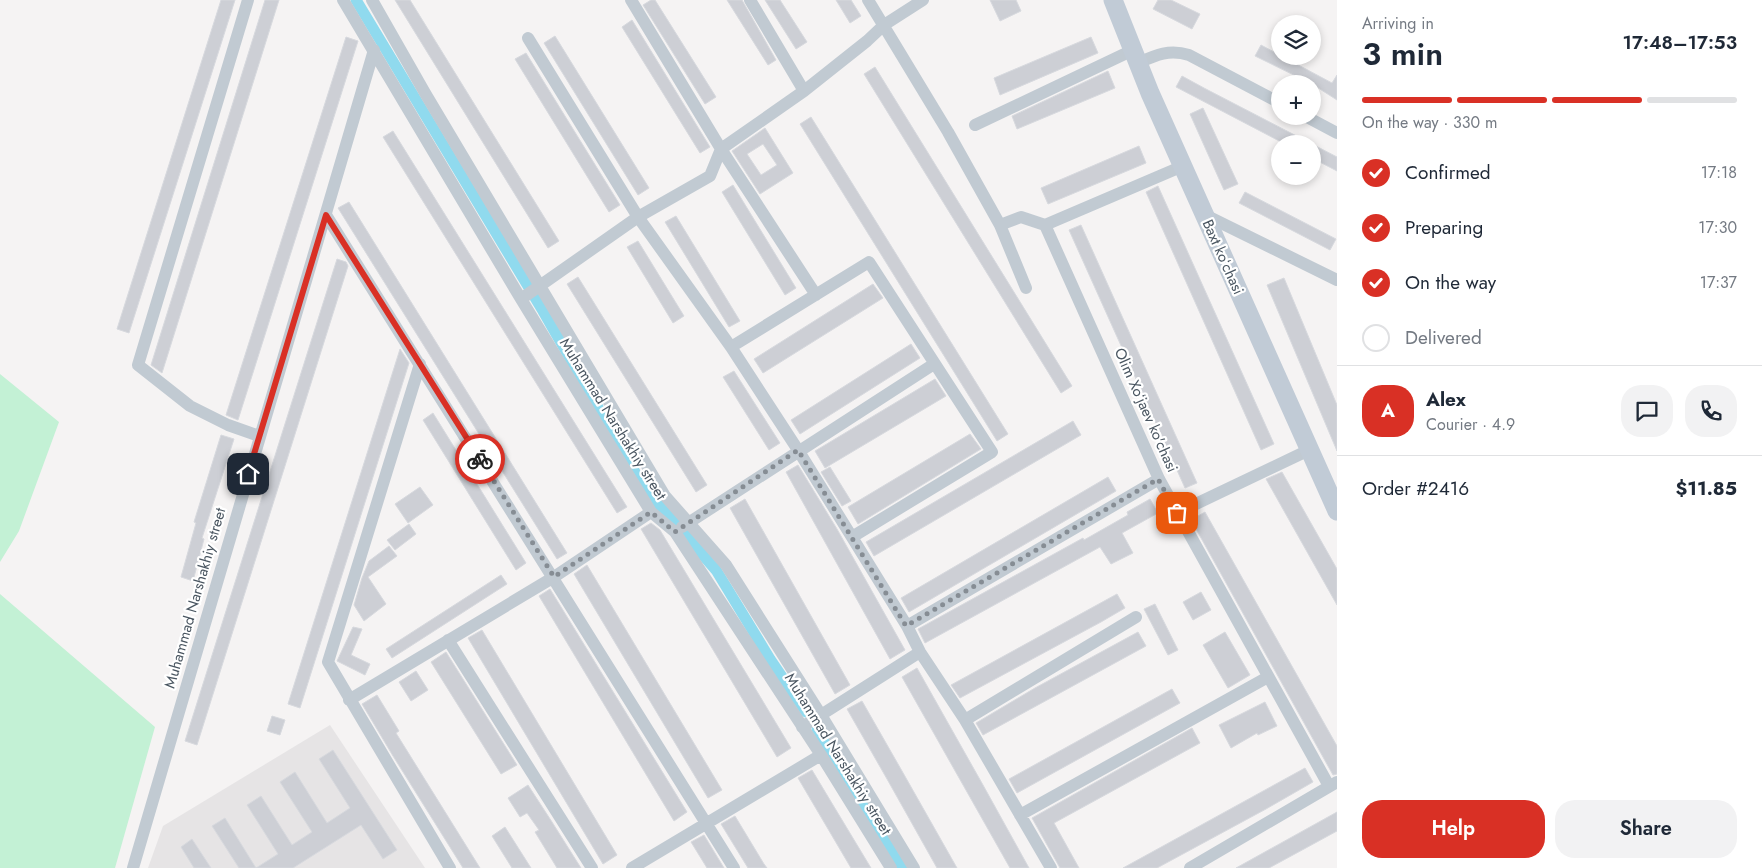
<!DOCTYPE html>
<meta charset="utf-8">
<style>
body{margin:0;font-family:Jost,sans-serif;background:#f2f2f3;color:#1f2937;height:100vh;display:flex;flex-direction:column;font-size:19px;white-space:nowrap}
*{box-sizing:border-box;margin:0}
p{font-size:16px;color:#747a83}
.icon{flex:none;width:28px;height:28px;fill:none;stroke:currentColor;stroke-width:2;stroke-linecap:round;stroke-linejoin:round}
.map{position:relative;flex:1;overflow:hidden}
.panel{display:flex;flex-direction:column;background:#fff;width:425px}
.panel>*{flex:none}
.tools{position:absolute;left:1271px;top:15px;display:grid;gap:10px}
.tools a{display:grid;place-items:center;width:50px;height:50px;border-radius:50%;background:#fff;box-shadow:0 2px 8px #0003;font-size:25px}
.pin{position:absolute;display:grid;place-items:center;width:42px;height:42px;color:#fff;margin:-21px;border-radius:10px;box-shadow:0 2px 8px #0006}
.courier{position:absolute;display:grid;place-items:center;width:50px;height:50px;margin:-25px;border:4px solid #d93025;border-radius:50%;background:#fff;color:#222;box-shadow:0 1px 6px #0007}
.summary em{font-style:normal;font-weight:600}
.summary div{display:flex;flex-direction:column-reverse}
.summary{display:flex;align-items:center;justify-content:space-between;height:85px;padding:0 25px}
h1{font-size:32px;font-weight:600;line-height:38px}
.bar{display:grid;grid-template-columns:repeat(4,1fr);gap:8px 5px;align-content:center;height:60px;padding:0 25px}
.bar i{height:6px;border-radius:4px;background:#e0e1e3}
.bar .current{background:#d93025}
.bar p{grid-column:span 4}
.line{display:flex;align-items:center;gap:12px;padding:0 25px;border-top:1px solid #e0e1e3}
.line div{flex:1}
.round{display:grid;place-items:center;flex:none;width:52px;height:52px;border-radius:20px;background:#f2f2f3}
ol{padding:0 25px;list-style:none}
li{display:flex;align-items:center;gap:15px;height:55px}
li p{margin-inline-start:auto}
li .icon{padding:5px;border-radius:50%;background:#d93025;color:#fff;stroke-width:4}
li:last-child{color:#747a83}
li i{width:28px;height:28px;border:2px solid #e0e1e3;border-radius:50%}
.action{display:flex;gap:10px;margin-top:auto;padding:10px 25px}
.action a{flex:1;height:58px;border-radius:20px;background:#d93025;color:#fff;font-size:20px;font-weight:600;line-height:58px;text-align:center}
.action a+a{background:#f2f2f3;color:#1f2937}
main{display:flex;flex:1;min-height:0}
.map>svg:first-child{display:block}
.education{fill:#e6e4e5}
.green{fill:#c3f1d5}
.lines{fill:none;stroke-linecap:round;stroke-linejoin:round}
.canal{stroke:#90daee;stroke-width:11}
.building{fill:#cdcfd5;stroke:#d7d9de;fill-rule:evenodd}
.minor{stroke:#c1cad2;stroke-width:12}
.secondary{stroke:#c1cbd6;stroke-width:19}
.done{stroke:#868d94;stroke-width:5;stroke-dasharray:0 9}
.route{stroke:#d93025;stroke-width:6}
.labels{text-anchor:middle;stroke-width:4.5;stroke-linejoin:round;paint-order:stroke}
.street-label{font-size:15px;fill:#4a5661;stroke:#fff}
</style>
<main>
<div class="map">
<svg width="1337" height="868" viewBox="0 0 1337 868">
<rect width="100%" height="100%" fill="#f5f3f3"/>
<path class="education" d="M330,725L425,868H148L163,826Z"/>
<path class="green" d="M0,374L59,422L19,531L0,562Z
M0,594L155,727L115,868H0Z"/>
<g class="lines">
<path class="canal" d="M356,0L543,311L644,488L716,570L770,659L806,712
M817,729L902,868"/>
</g>
<path class="building" d="M221,0H235L129,333L117,329Z
M265,0H279L162,373L151,365Z
M395,0H410L559,241L548,248Z
M651,0H655L716,97L705,104L643,5Z
M727,0H742L776,60L768,65Z
M765,0H780L807,42L796,49Z
M836,0H851L861,16L850,23Z
M990,0H1016L1021,11L1000,21Z
M1158,0H1171L1200,14L1192,29L1153,9Z
M632,20L710,147L700,153L622,27Z
M555,36L649,188L638,195L544,43Z
M346,37L358,41L238,420L226,415Z
M1091,37L1098,53L1000,95L994,78Z
M1261,45L1332,83L1337,75V100L1312,84L1255,56Z
M526,53L620,205L609,212L515,59Z
M875,67L1072,386L1061,393L864,74Z
M1108,71L1115,88L1017,129L1012,116Z
M1182,76L1204,88L1312,144H1285L1176,87Z
M1203,108L1238,184L1224,190L1190,114Z
M811,117L1008,434L997,441L800,124Z
M765,128L793,173L760,194L732,151ZM763,144L777,165L761,175L747,154Z
M393,131L627,507L617,513L383,137Z
M1312,144L1337,157V171L1312,158Z
M1139,146L1146,163L1048,204L1041,188Z
M733,185L796,288L785,295L722,192Z
M1158,186L1274,444L1261,450L1146,192Z
M1245,192L1336,239L1330,250L1239,203Z
M349,202L567,553L557,559L338,208Z
M676,216L740,321L729,327L665,222Z
M1081,225L1197,483L1185,488L1069,230Z
M638,241L684,316L673,323L627,247Z
M337,259L346,262L348,266L197,745L185,741Z
M578,277L707,485L696,492L567,284Z
M1284,278L1337,405V451L1267,285Z
M873,284L883,298L763,373L754,359Z
M911,344L920,358L800,434L791,420Z
M400,349L409,363L300,708L288,704Z
M734,371L780,443L769,450L723,377Z
M935,379L946,396L825,468L815,451Z
M433,413L526,563L516,570L423,420Z
M1073,421L1081,435L874,556L866,542Z
M970,434L981,449L858,524L848,507Z
M221,435L234,439L202,538L204,539L193,581L181,577L196,523L194,522Z
M798,465L837,529L905,650L890,659L786,472Z
M830,467L851,501L842,506L821,472Z
M1282,472L1337,569V605L1266,479Z
M1108,477L1116,491L909,612L901,598Z
M420,487L433,505L408,523L395,504Z
M745,499L850,685L835,694L730,508Z
M1150,499L1158,513L1122,533L1133,553L1111,564L1100,547L925,643L918,629L1083,538L1084,540L1128,515L1127,512Z
M1205,512L1337,746V774L1333,775L1191,520Z
M651,523L660,530L791,748L777,757L641,529Z
M409,524L416,534L395,550L387,540Z
M389,546L397,556L368,577L386,604L364,621L354,605L362,578L369,561Z
M587,565L722,790L708,798L574,574Z
M501,575L507,584L392,658L386,649Z
M550,589L687,812L674,821L539,596Z
M1201,592L1211,610L1193,620L1183,602Z
M1117,594L1125,608L1101,622L960,698L951,685Z
M1155,604L1178,650L1168,655L1144,609Z
M353,627L362,629L351,655L370,664L365,675L337,661Z
M482,630L617,855L603,864L468,638Z
M1138,632L1146,646L983,735L976,723L1035,688Z
M1225,632L1250,675L1228,688L1203,645Z
M446,652L517,765L501,774L431,662Z
M917,668L983,785L1029,868H1010L928,723L902,677Z
M416,671L428,690L411,701L399,682Z
M1172,689L1180,703L1017,793L1009,779Z
M377,695L399,731L396,733L480,868H463L393,756L362,704Z
M862,701L902,771L957,868H937L887,779L847,709Z
M1265,702L1277,726L1258,735L1257,733L1231,748L1219,725Z
M272,716L285,720L280,735L267,731Z
M1192,728L1200,743L1054,823L1079,868H1060L1032,818Z
M333,750L397,850L383,859L361,825L293,868H239L212,826L225,818L256,868L278,854L247,805L261,796L292,845L312,832L280,782L295,772L327,823L350,808L319,759Z
M1305,768L1313,782L1266,809L1157,868H1123Z
M812,770L830,800L871,868H851L798,778Z
M528,785L552,822L581,868H557L535,832L539,830L527,813L520,817L508,798Z
M1337,812V831L1304,849L1269,868H1236Z
M735,816L764,864L767,868H748L721,824Z
M505,827L531,868H512L492,836Z
M704,835L724,868H707L691,842Z
M192,839L211,868H194L181,847Z"/>
<g class="lines">
<path class="minor" d="M248,0L138,365L190,406L228,425L259,436
M343,0L521,299L651,512L675,532L821,755L891,868
M372,0L425,93L665,496L726,565L821,715L914,868
M631,0L721,149L816,295
M750,0L804,91
M868,0L948,132L1000,225L1026,288
M528,38L638,217L731,347L798,450L907,626L920,652L965,720L1051,868
M1138,63C1156,55 1169,49 1189,55L1280,103
M1305,116L1337,133
M975,125L1133,50
M326,215L734,868
M1205,215L1337,280
M1000,225L1021,217L1045,225L1183,166
M1045,225L1159,479L1329,786
M521,299L638,217L710,176L721,149L804,91L867,41L884,25L923,0
M731,347L869,262L992,452L852,537
M420,364L328,662L450,868
M1177,513L1309,450
M682,527L934,364
M907,626L1159,479
M448,640L592,868
M349,700L554,577L651,512
M965,720L1136,617
M802,727L920,652
M1020,815L1268,677
M133,868L374,50
M632,868L821,755
M1190,868L1337,782"/>
<path class="secondary" d="M1113,0L1150,93L1337,511"/>
</g>
<g class="lines">
<path class="done" d="M480,459L554,577L651,512L675,532L798,450L906,626L1158,479L1177,513"/>
<path class="route" d="M248,474L326,215L480,459"/>
</g>
<g class="labels">
<g class="street-label">
<text transform="translate(1223 257) rotate(66)" y="5">Baxt koʻchasi</text>
<text transform="translate(1146 410) rotate(66)" y="5">Olim Xoʻjaev ko'chasi</text>
<text transform="translate(613 419) rotate(58)" y="5">Muhammad Narshakhiy street</text>
<text transform="translate(195 598) rotate(-74)" y="5">Muhammad Narshakhiy street</text>
<text transform="translate(838 754) rotate(58)" y="5">Muhammad Narshakhiy street</text>
</g>
</g>
</svg>
<div class="tools">
<a><svg class="icon" aria-label="layers" viewBox="0 0 24 24"><path d="M12 4l9 5-9 5-9-5zM3 14l9 5 9-5"/></svg></a>
<a>+</a>
<a>−</a>
</div>
<div class="pin" style="left:1177px;top:513px;background:#ea580c"><svg class="icon" aria-label="bag" viewBox="0 0 24 24"><path d="M5 8h14l-1 12H6zM9 8a3 3 0 0 1 6 0"/></svg></div>
<div class="pin" style="left:248px;top:474px;background:#1f2937"><svg class="icon" aria-label="home" viewBox="0 0 24 24"><path d="M3 11l9-7 9 7M6 9v11h12V9"/></svg></div>
<div class="courier" style="left:480px;top:459px"><svg class="icon" aria-label="bike" viewBox="0 0 24 24"><circle cx="6" cy="16" r="4"/><circle cx="18" cy="16" r="4"/><path d="M6 16l4-8h5l3 8M10 8l3 8H6M13 5h3"/></svg></div>
</div>
<section class="panel">
<div class="summary"><div><h1>3 min</h1><p>Arriving in</p></div><em>17:48–17:53</em></div>
<div class="bar"><i class="current"></i><i class="current"></i><i class="current"></i><i></i><p>On the way · 330 m</p></div>
<ol>
<li><svg class="icon" aria-label="check" viewBox="0 0 24 24"><path d="M5 12l5 5 9-10"/></svg>Confirmed<p>17:18</p></li>
<li><svg class="icon" aria-label="check" viewBox="0 0 24 24"><path d="M5 12l5 5 9-10"/></svg>Preparing<p>17:30</p></li>
<li><svg class="icon" aria-label="check" viewBox="0 0 24 24"><path d="M5 12l5 5 9-10"/></svg>On the way<p>17:37</p></li>
<li><i></i>Delivered</li>
</ol>
<div class="line" style="height:90px"><b class="round" style="background:#d93025;color:#fff">A</b><div><b>Alex</b><p>Courier · 4.9</p></div><a class="round"><svg class="icon" aria-label="chat" viewBox="0 0 24 24"><path d="M4 5h16v11H9l-5 4z"/></svg></a><a class="round"><svg class="icon" aria-label="phone" viewBox="0 0 24 24"><path d="M5 4h4l2 5-3 2q2 4 5 5l2-3 5 2v4C11 20 4 13 5 4z"/></svg></a></div>
<div class="line" style="height:65px"><div>Order #2416</div><b>$11.85</b></div>
<div class="action"><a>Help</a><a>Share</a></div>
</section>
</main>
